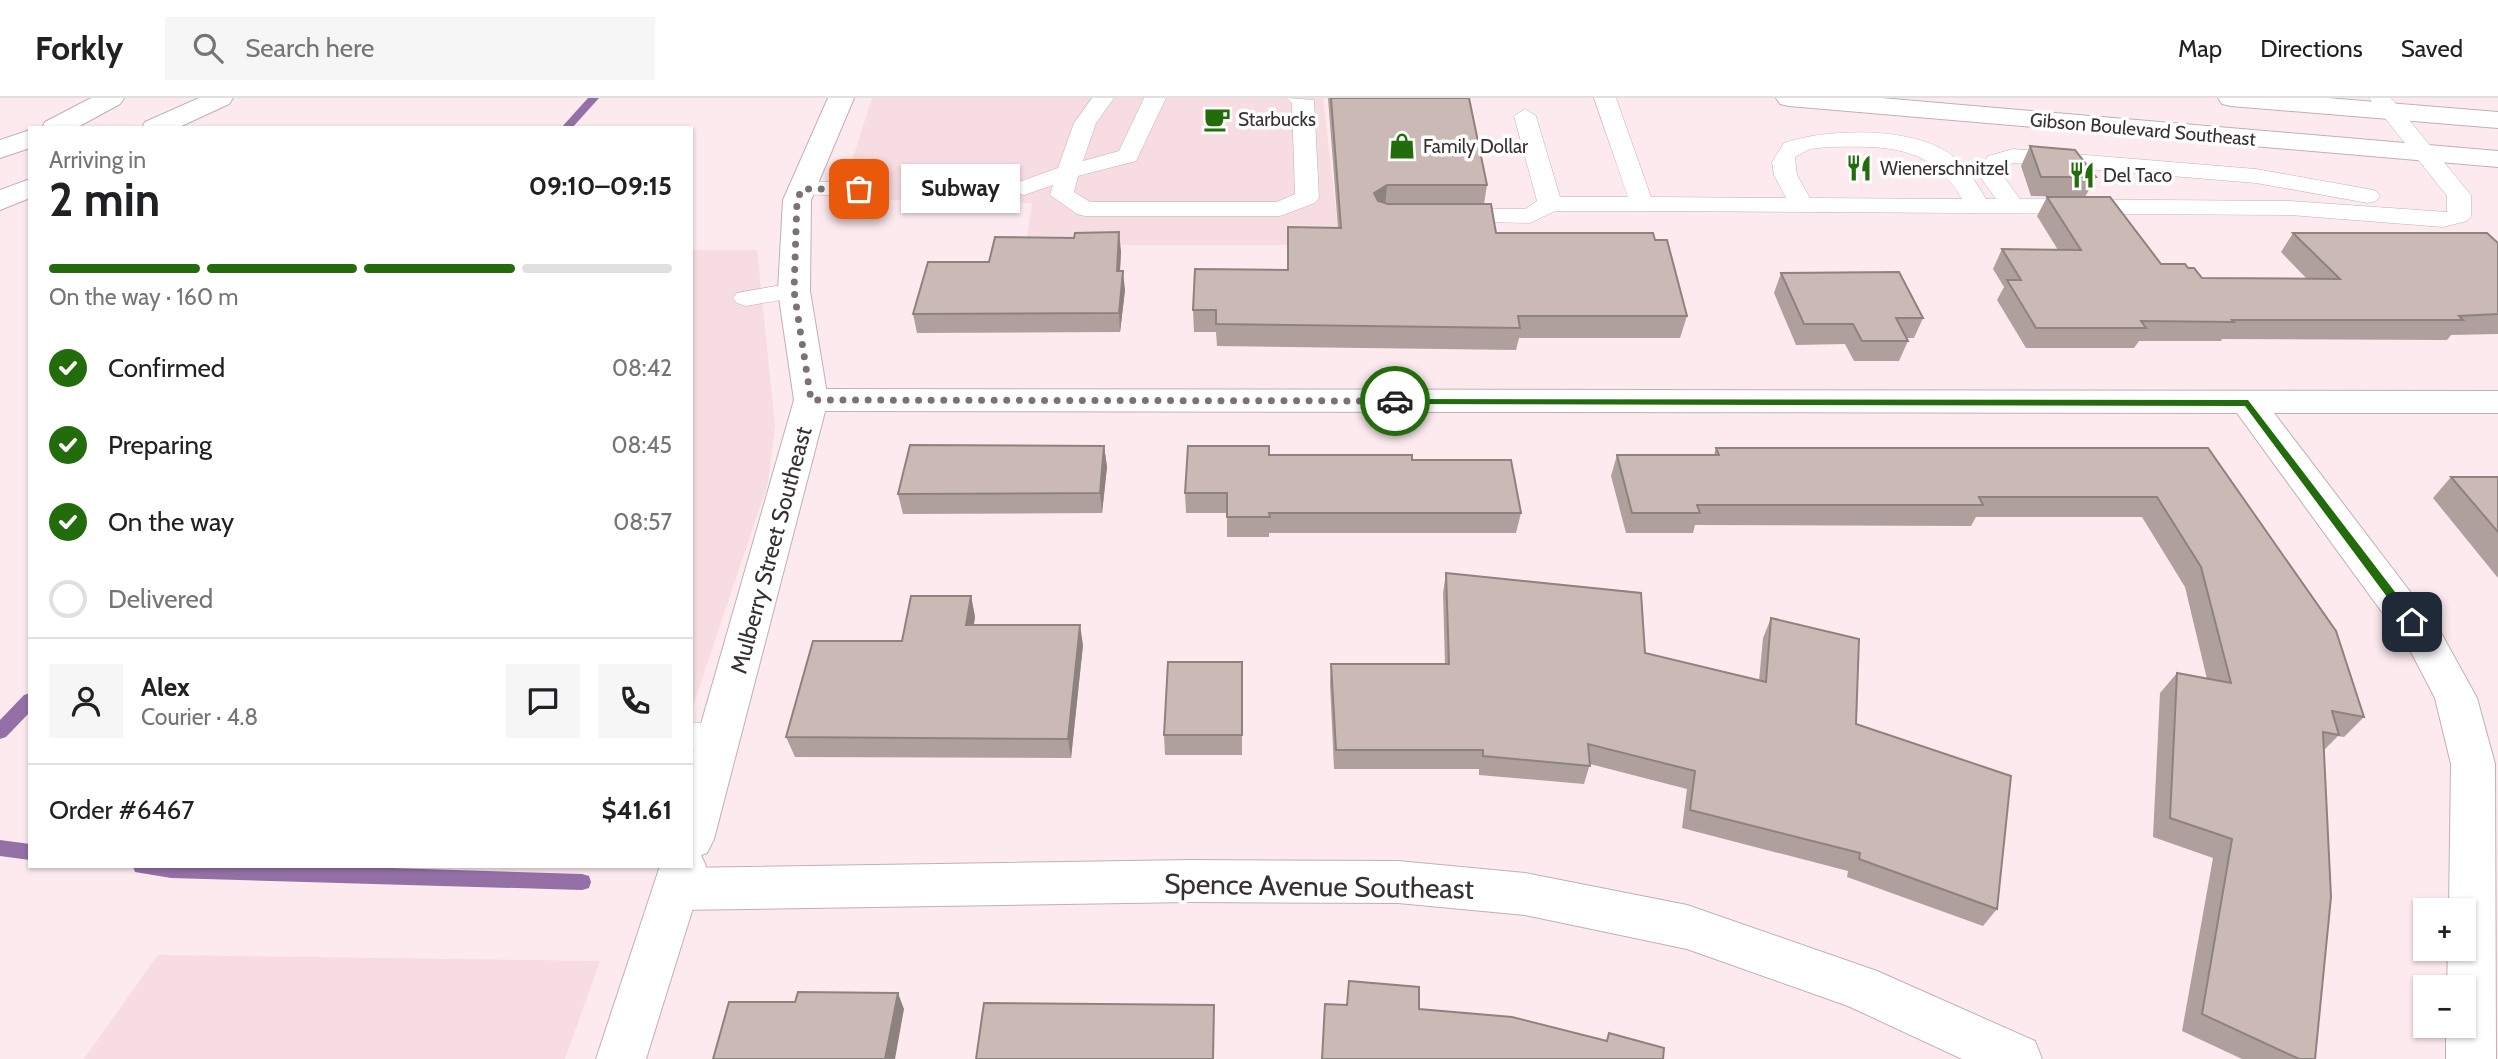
<!DOCTYPE html>
<meta charset="utf-8">
<style>
body{margin:0;font-family:Cabin,sans-serif;background:#f6f6f6;color:#202124;height:100vh;display:flex;flex-direction:column;font-size:26px;white-space:nowrap}
*{box-sizing:border-box;margin:0}
p{font-size:23px;color:#757577}
.icon{flex:none;width:38px;height:38px;fill:none;stroke:currentColor;stroke-width:2;stroke-linecap:round;stroke-linejoin:round}
.map{position:relative;flex:1;overflow:hidden}
.details{position:absolute;left:28px;top:28px;width:665px;height:742px;display:flex;flex-direction:column;background:#fff;border-radius:0px;box-shadow:0 2px 5px #0004}
.details>*{flex:none}
.tools{position:absolute;left:2413px;top:800px;display:grid;gap:14px}
.tools a{display:grid;place-items:center;width:63px;height:63px;border-radius:0px;background:#fff;box-shadow:0 2px 5px #0004;font-size:35px}
.pin{position:absolute;display:grid;place-items:center;width:60px;height:60px;color:#fff;margin:-30px;border-radius:14px;box-shadow:0 4px 10px #0006}
.courier{position:absolute;display:grid;place-items:center;width:70px;height:70px;margin:-35px;border:5px solid #226c0b;border-radius:50%;background:#fff;color:#222;box-shadow:0 2px 9px #0007}
.bubble{position:absolute;height:49px;border-radius:0px;background:#fff;box-shadow:0 2px 5px #0004;font-size:23px;font-weight:700;line-height:49px;text-align:center}
.overview em{font-style:normal;font-weight:700}
.overview div{display:flex;flex-direction:column-reverse}
.overview{display:flex;align-items:center;justify-content:space-between;height:119px;padding:0 21px}
h1{font-size:46px;font-weight:700;line-height:52px}
.bar{display:grid;grid-template-columns:repeat(4,1fr);gap:10px 7px;align-content:center;height:84px;padding:0 21px}
.bar i{height:9px;border-radius:5px;background:#e0e0e0}
.bar .current{background:#226c0b}
.bar p{grid-column:span 4}
.line{display:flex;align-items:center;gap:18px;padding:0 21px;border-top:2px solid #e0e0e0}
.line div{flex:1}
.round{display:grid;place-items:center;flex:none;width:74px;height:74px;border-radius:0px;background:#f6f6f6}
ol{padding:0 21px;list-style:none}
li{display:flex;align-items:center;gap:21px;height:77px}
li p{margin-inline-start:auto}
li .icon{padding:7px;border-radius:50%;background:#226c0b;color:#fff;stroke-width:4}
li:last-child{color:#757577}
li i{width:38px;height:38px;border:4px solid #e0e0e0;border-radius:50%}
header{display:flex;align-items:center;gap:42px;box-sizing:border-box;height:98px;padding:0 35px;background:#fff;border-bottom:2px solid #e0e0e0}
header strong{font-size:33px}
nav{display:flex;gap:38px;margin-inline-start:auto;font-size:24px}
.search{width:490px;height:63px;background:#f6f6f6;display:flex;align-items:center;gap:18px;box-sizing:border-box;padding:0 24px;border-radius:0px;color:#757577;font-size:26px}
.map>svg:first-child{display:block}
.built{fill:#f7dce1}
.lines{fill:none;stroke-linecap:round;stroke-linejoin:round}
.stream{fill:#9470a6;fill-rule:evenodd}
.lane-casing{stroke:#c1b0b3;stroke-width:1}
.street-casing{stroke:#c1b0b3;stroke-width:2}
.secondary-casing{stroke:#c1b0b3;stroke-width:2}
.highway-casing{stroke:#c1b0b3;stroke-width:2}
.lane{fill:#fff;fill-rule:evenodd}
.street{fill:#fff;fill-rule:evenodd}
.secondary{fill:#fff;fill-rule:evenodd}
.highway{fill:#fff;fill-rule:evenodd}
.wall{fill:#af9f9d}
.shaded-wall{fill:#8e827f}
.building{fill:#cbb9b6;stroke:#8e827f;stroke-width:2}
.route{fill:#226c0b}
.done{stroke:#7c7174;stroke-width:7;stroke-dasharray:0 12.6}
.labels{text-anchor:middle;stroke-width:7;stroke-linejoin:round;paint-order:stroke}
.far-poi-label{font-size:19px;fill:#373032;stroke:#fff;text-anchor:start}
.far-street-label{font-size:19px;fill:#373032;stroke:#fff}
.street-label{font-size:23px;fill:#373032;stroke:#fff}
.near-street-label{font-size:28px;fill:#373032;stroke:#fff}
</style>
<header>
<strong>Forkly</strong>
<div class="search"><svg class="icon" aria-label="search" viewBox="0 0 24 24"><circle cx="10" cy="10" r="6"/><path d="M15 15l6 6"/></svg>Search here</div>
<nav><a>Map</a><a>Directions</a><a>Saved</a></nav>
</header>
<div class="map">
<svg width="2498" height="961" viewBox="0 0 2498 961">
<rect width="100%" height="100%" fill="#fdeaee"/>
<path class="built" d="M872,0H1323L1340,147H1026L1032,105L840,101Z
M691,152H757L775,328L768,385L691,614Z
M158,857L600,863L565,961H84Z"/>
<g class="lines">
<path class="stream" d="M588,0H599L572,30H561Z
M30,595V614L6,639L0,641V622L24,597Z
M0,742L30,746V762L0,758Z
M133,768H329L582,776L589,778L591,784L589,790L582,792L171,780L135,774Z"/>
<g class="lane-casing">
<path id="lane" d="M1092,0H1114L1096,25L1083,63L1119,53L1144,0H1166L1136,63L1078,78L1074,94L1090,104H1277L1295,96L1292,5L1287,0L1314,2L1319,100L1315,105L1280,118H1085L1077,116L1050,97L1053,87L1024,97L1016,95L1012,90L1016,85L1058,70L1074,25Z
M1594,0H1616L1651,99L1786,100L1774,77L1772,64L1784,45C1827,30 1915,28 1953,58C1967,69 1977,86 1986,101H1996L1977,75L1988,58L2013,51L2256,71L2368,91L2376,93L2380,98L2376,103L2368,105L2256,85L2014,65L2005,68L2001,75L2020,101L2290,103L2447,114V98L2369,0H2391L2471,97V118L2467,123L2443,129L2290,117L1642,113H1555L1530,125L1443,123L1439,118L1443,113L1451,111H1525L1537,103L1514,18L1525,11L1536,18L1560,99H1628ZM1828,49C1885,48 1931,46 1962,101L1810,100L1797,77L1795,59L1810,51Z
M802,84H859L867,86L871,91L867,96L859,98L794,96L790,91L794,86Z
M794,185L803,188L807,193L803,198L746,208L737,205L733,200L737,195Z
M691,624L733,630L738,640L733,650L721,654L691,652Z"/>
</g>
<g class="street-casing">
<path id="street" d="M811,291L2498,293V315H2274L2440,533L2477,600L2495,666L2496,961H2446V928H2464V889H2447L2448,850H2464V812H2449L2451,666L2435,600L2411,554L2237,315L811,313L799,310L794,302L799,294Z
M1191,762L1398,763L1525,775L1687,807L1877,873L2035,943L2042,961H1962L1848,908L1687,851L1525,817L1398,805L1191,804L677,812L661,806L654,791L661,776L677,770Z"/>
</g>
<g class="secondary-casing">
<path id="secondary" d="M828,0H854L811,102L810,193L828,302L714,741L707,755L701,757L706,768L646,961H596L660,768H691V661L794,302L778,193L783,102Z
M1776,0H1881L2498,53V69L1789,8L1780,6Z
M2218,0H2327L2498,14V30L2231,8L2222,6Z"/>
</g>
<g class="highway-casing">
<path id="highway" d="M91,0H124L120,6L76,30H42L45,24Z
M199,0H233L229,6L177,30H142L145,24Z
M30,32V50L0,60V42Z
M30,81V100L0,112V92Z"/>
</g>
<use href="#lane" class="lane"/>
<use href="#street" class="street"/>
<use href="#secondary" class="secondary"/>
<use href="#highway" class="highway"/>
</g>
<path class="wall" d="M1328,0H1469L1487,87L1484,106L1496,135L1655,142L1687,218L1680,240H1519L1516,252L1217,248L1216,234H1194L1193,212L1288,172V129L1338,130Z
M2030,48L2096,79L2085,99L2031,98L2021,68Z
M2047,99L2161,166L2188,170L2202,180L2307,181L2281,154L2293,135L2498,145V236L2451,237L2447,242L2222,241L2221,243H2139L2134,250H2026L1997,202L2004,189L1993,171L2002,151L2058,152L2037,118Z
M1121,153L1120,173L1125,192L1120,234L917,235L913,216L989,164Z
M1781,175L1923,220L1914,240H1907L1908,243L1899,263H1854L1845,246L1796,247L1774,195Z
M1104,348L1107,369L1102,415L903,416L898,396Z
M1716,350H2208L2364,619L2344,639L2338,638L2324,652L2315,961H2242L2182,933L2213,760L2153,739L2160,595L2177,575L2207,581L2185,489L2142,419H1976L1971,428L1695,427L1693,435H1626L1611,378L1617,357H1714Z
M1269,357L1412,362L1521,415L1516,435H1269V439H1227V415H1186L1185,395Z
M2451,379H2498V480L2433,400Z
M1446,475L1645,555L1759,583L1763,540L1771,520L1856,626L1997,811L1983,828L1847,779L1848,773L1682,730L1687,691L1590,666L1584,686L1479,677V671H1334L1330,585L1331,566H1445L1443,495Z
M971,498L975,519L974,527L1083,547L1071,660L795,659L786,639Z
M1242,564V657H1165L1164,637Z"/>
<path class="shaded-wall" d="M1387,87L1385,108L1372,116L1374,95Z
M1119,134L1121,153L1119,192L1117,173Z
M1123,173L1125,192L1120,234L1119,215Z
M1104,348L1107,369L1102,415L1100,395Z
M971,498L975,519L970,547L966,527Z
M1080,527L1083,547L1071,660L1068,641Z
M898,895L904,911L895,961H885Z
M1214,907V961H1213Z"/>
<path class="building" d="M1331,0H1469L1487,87H1387L1374,95L1378,103L1388,106H1491L1496,135H1653L1655,142H1667L1687,218H1518L1520,230L1216,226V212H1193L1195,171L1288,172V129L1341,130Z
M2030,48L2075,52L2096,79H2041Z
M2047,99H2110L2161,166H2185L2188,170H2194L2202,180L2340,181L2293,135H2487L2498,145V216L2459,218L2463,222H2232L2234,224L2141,223L2146,230H2036L2007,182H2021L2002,151L2081,152Z
M1119,134L1117,173H1123L1119,215L913,216L928,164H989L995,139L1074,140L1075,135Z
M1899,174L1923,220H1896L1908,243H1862L1853,226H1804L1781,175Z
M910,347L1104,348L1100,395L898,396Z
M1188,348H1269V357H1412V362H1511L1521,415H1269L1270,419H1227V395H1185Z
M1716,350H2208L2336,533L2364,619L2332,613L2339,637L2323,634L2331,799L2315,961H2299L2202,916L2232,741L2170,720L2177,575L2231,585L2201,469L2157,399H1979L1983,407H1697L1700,415H1632L1617,357H1719Z
M2451,379H2498V434Z
M1446,475L1641,495L1645,555L1766,584L1771,520L1859,541L1856,626L2011,678L1997,811L1859,761L1860,755L1690,712L1695,673L1588,646L1590,668L1483,658V652H1336L1331,566H1449Z
M911,498H971L966,527H1080L1068,641L786,639L813,543H902Z
M1168,564H1242V637H1164Z
M1349,883L1419,889V911L1512,919L1607,943L1609,935L1664,950L1663,961H1322L1325,906L1347,907Z
M798,894L898,895L885,961H713L729,904H795Z
M984,905L1214,907L1213,961H976Z"/>
<path class="route" d="M1391,301L2248,302L2418,524L2412,529L2408,527L2245,308L1395,306L1390,303Z"/>
<g class="lines">
<path class="done" d="M859,91H802L797,102L794,193L811,302L1395,303"/>
</g>
<defs>
<g id="cafe-bare" transform="scale(2.1)"><path d="M-5.5-4.5H6V0H3Q3 3.5 0 3.5H-2.5Q-5.5 3.5-5.5 0ZM3-3.2v2h1.7v-2ZM-6 4.5H4V6H-6Z" fill="#226c0b" stroke="#fff" stroke-width="2.5" paint-order="stroke"/></g>
<g id="shop-bare" transform="scale(2.1)"><path d="M-5-2.5h2.3a2.7 3.5 0 0 1 5.4 0H5L5.5 6h-11ZM-1.5-2.5h3a1.5 2.3 0 0 0-3 0Z" fill="#226c0b" stroke="#fff" stroke-width="2.5" paint-order="stroke"/></g>
<g id="restaurant-bare" transform="scale(2.1)"><path d="M-5-6h1v4h1v-4h1v4h1v-4h1v5L-1.5 .5V6h-2V.5L-5-1ZM5-6V6H3V1.5H1.5Q1.5-4 5-6Z" fill="#226c0b" stroke="#fff" stroke-width="2.5" paint-order="stroke"/></g>
</defs>
<g fill-rule="evenodd">
<use href="#cafe-bare" x="1217" y="21"/>
<use href="#shop-bare" x="1402" y="48"/>
<use href="#restaurant-bare" x="1859" y="70"/>
<use href="#restaurant-bare" x="2082" y="77"/>
</g>
<g class="labels">
<g class="far-poi-label">
<text x="1238" y="28">Starbucks</text>
<text x="1423" y="55">Family Dollar</text>
<text x="1880" y="77">Wienerschnitzel</text>
<text x="2103" y="84">Del Taco</text>
</g>
<g class="far-street-label">
<text transform="translate(2143 31) rotate(5)" y="7">Gibson Boulevard Southeast</text>
</g>
<g class="street-label">
<text transform="translate(771 452) rotate(-75)" y="8">Mulberry Street Southeast</text>
</g>
<g class="near-street-label">
<text transform="translate(1319 788) rotate(1)" y="10">Spence Avenue Southeast</text>
</g>
</g>
</svg>
<div class="tools">
<a>+</a>
<a>−</a>
</div>
<div class="pin" style="left:859px;top:91px;background:#ea580c"><svg class="icon" aria-label="bag" viewBox="0 0 24 24"><path d="M5 8h14l-1 12H6zM9 8a3 3 0 0 1 6 0"/></svg></div>
<div class="pin" style="left:2412px;top:524px;background:#1f2937"><svg class="icon" aria-label="home" viewBox="0 0 24 24"><path d="M3 11l9-7 9 7M6 9v11h12V9"/></svg></div>
<div class="courier" style="left:1395px;top:303px"><svg class="icon" aria-label="car" viewBox="0 0 24 24"><path d="M5 17H2v-5l4-1 3-4h7l3 4 3 1v5h-3M9 17h6M6 11h13"/><circle cx="7" cy="17" r="2"/><circle cx="17" cy="17" r="2"/></svg></div>
<div class="bubble" style="left:901px;top:66px;width:119px">Subway</div>
<section class="details">
<div class="overview"><div><h1>2 min</h1><p>Arriving in</p></div><em>09:10–09:15</em></div>
<div class="bar"><i class="current"></i><i class="current"></i><i class="current"></i><i></i><p>On the way · 160 m</p></div>
<ol>
<li><svg class="icon" aria-label="check" viewBox="0 0 24 24"><path d="M5 12l5 5 9-10"/></svg>Confirmed<p>08:42</p></li>
<li><svg class="icon" aria-label="check" viewBox="0 0 24 24"><path d="M5 12l5 5 9-10"/></svg>Preparing<p>08:45</p></li>
<li><svg class="icon" aria-label="check" viewBox="0 0 24 24"><path d="M5 12l5 5 9-10"/></svg>On the way<p>08:57</p></li>
<li><i></i>Delivered</li>
</ol>
<div class="line" style="height:126px"><a class="round"><svg class="icon" aria-label="person" viewBox="0 0 24 24"><circle cx="12" cy="8" r="4"/><path d="M4 21q1-7 8-7t8 7"/></svg></a><div><b>Alex</b><p>Courier · 4.8</p></div><a class="round"><svg class="icon" aria-label="chat" viewBox="0 0 24 24"><path d="M4 5h16v11H9l-5 4z"/></svg></a><a class="round"><svg class="icon" aria-label="phone" viewBox="0 0 24 24"><path d="M5 4h4l2 5-3 2q2 4 5 5l2-3 5 2v4C11 20 4 13 5 4z"/></svg></a></div>
<div class="line" style="height:91px"><div>Order #6467</div><b>$41.61</b></div>
</section>
</div>
